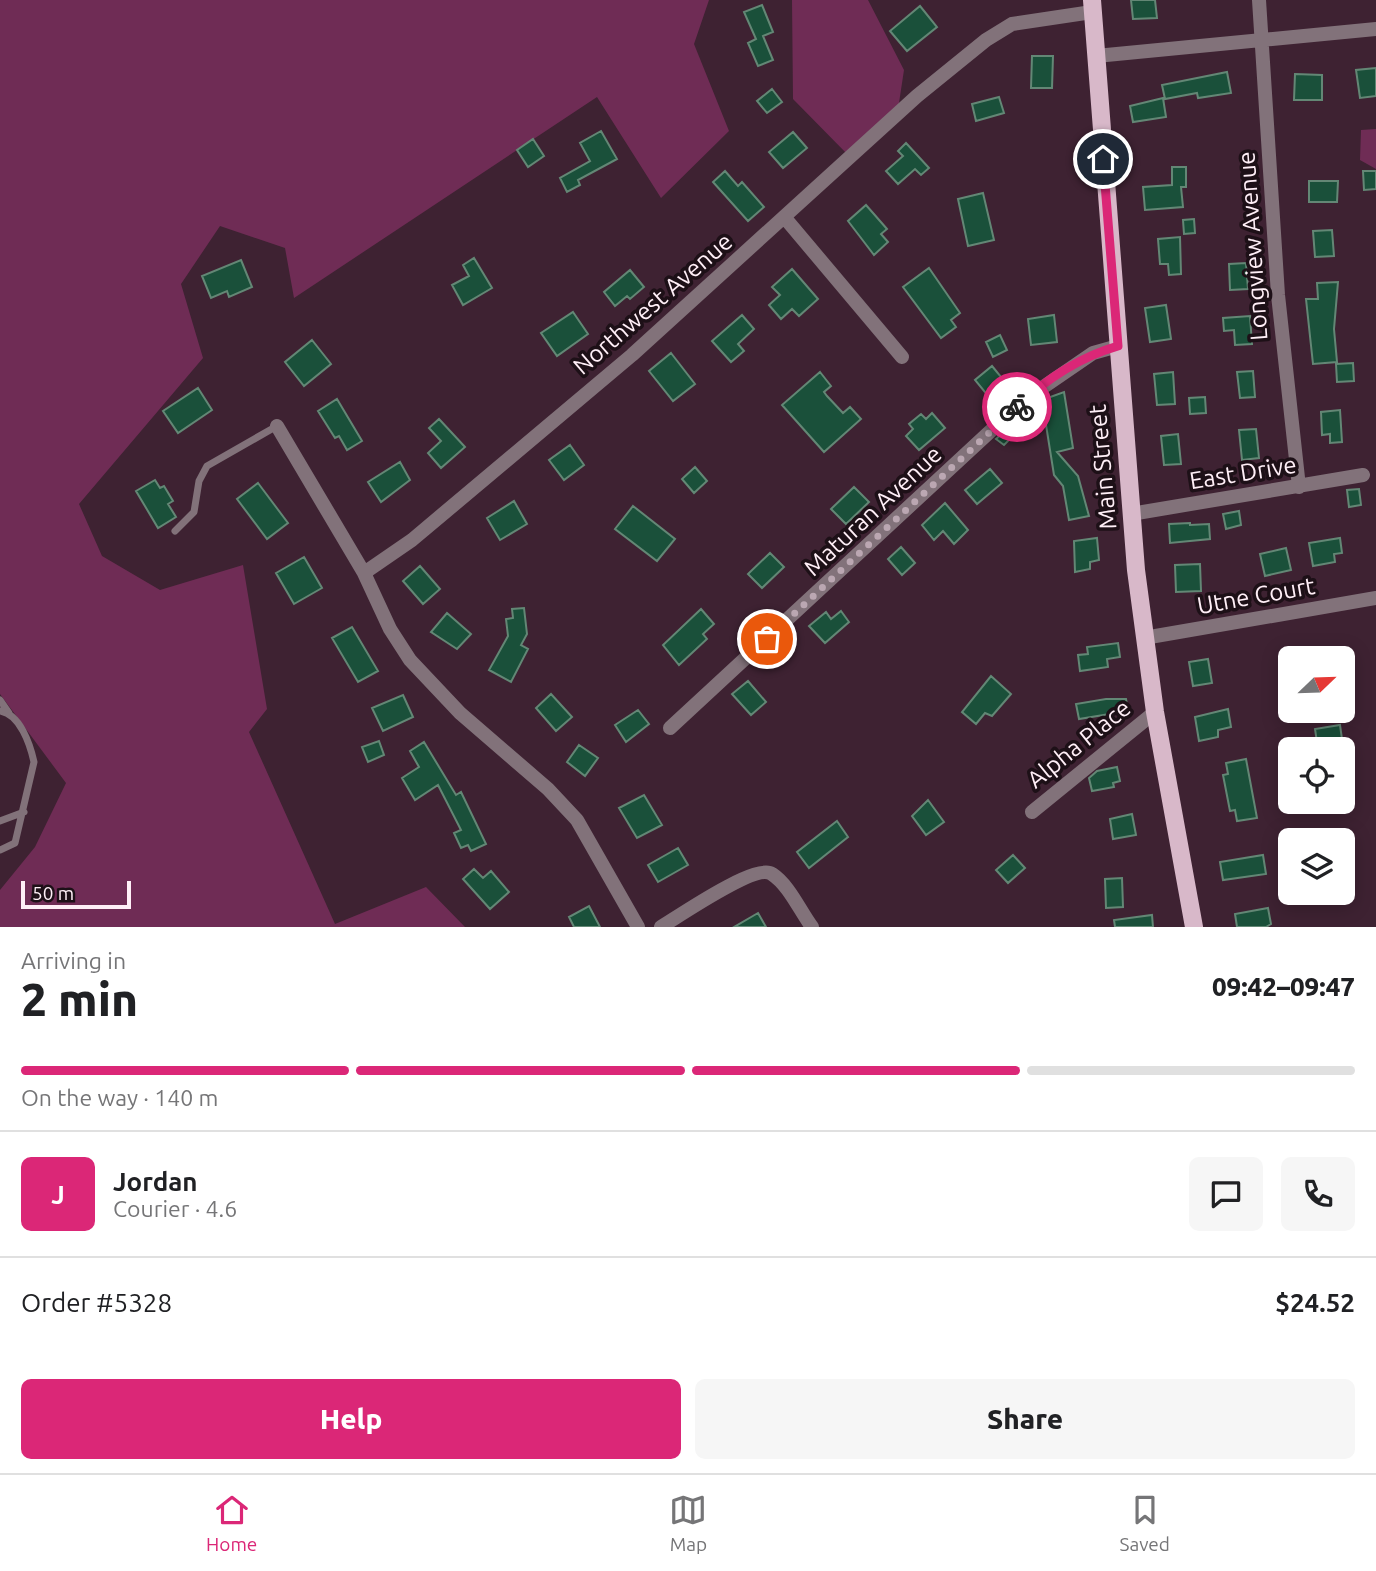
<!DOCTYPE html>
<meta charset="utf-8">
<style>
body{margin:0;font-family:Ubuntu,sans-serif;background:#f6f6f6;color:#202124;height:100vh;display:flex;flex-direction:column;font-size:26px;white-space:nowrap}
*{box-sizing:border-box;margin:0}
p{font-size:23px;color:#757577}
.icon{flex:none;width:38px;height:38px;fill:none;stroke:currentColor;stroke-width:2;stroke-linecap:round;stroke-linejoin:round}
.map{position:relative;height:927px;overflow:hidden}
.side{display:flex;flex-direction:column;background:#fff;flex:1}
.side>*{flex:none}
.needle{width:46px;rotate:67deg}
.controls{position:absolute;left:1278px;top:646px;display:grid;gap:14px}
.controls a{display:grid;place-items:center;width:77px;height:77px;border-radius:10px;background:#fff;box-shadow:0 4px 18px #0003;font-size:35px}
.scale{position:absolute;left:21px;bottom:18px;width:110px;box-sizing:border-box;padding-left:7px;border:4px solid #ffeff7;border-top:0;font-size:19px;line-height:24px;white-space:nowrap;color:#ffeff7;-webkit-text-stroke:5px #1d1017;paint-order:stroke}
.pin{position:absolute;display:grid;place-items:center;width:60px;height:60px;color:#fff;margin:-30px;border:4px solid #fff;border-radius:50%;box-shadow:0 2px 7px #0007}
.courier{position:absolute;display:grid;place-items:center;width:70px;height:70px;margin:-35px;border:5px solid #db2777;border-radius:50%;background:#fff;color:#222;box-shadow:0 2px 9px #0007}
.summary em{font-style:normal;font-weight:800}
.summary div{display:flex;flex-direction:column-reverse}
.summary{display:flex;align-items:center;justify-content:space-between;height:119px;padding:0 21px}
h1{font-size:46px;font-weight:800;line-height:52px}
.bar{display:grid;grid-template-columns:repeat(4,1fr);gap:10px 7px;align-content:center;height:84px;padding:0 21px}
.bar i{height:9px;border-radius:5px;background:#e0e0e0}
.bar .current{background:#db2777}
.bar p{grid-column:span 4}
.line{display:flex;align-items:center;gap:18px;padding:0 21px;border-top:2px solid #e0e0e0}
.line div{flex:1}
.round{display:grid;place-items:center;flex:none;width:74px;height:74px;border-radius:10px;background:#f6f6f6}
.primary-button{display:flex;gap:14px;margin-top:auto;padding:14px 21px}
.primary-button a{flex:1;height:80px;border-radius:10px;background:#db2777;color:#fff;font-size:28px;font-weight:800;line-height:80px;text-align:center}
.primary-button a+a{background:#f6f6f6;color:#202124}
.menu{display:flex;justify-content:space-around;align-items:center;height:98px;border-top:2px solid #e0e0e0;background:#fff;font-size:19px;color:#757577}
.menu a{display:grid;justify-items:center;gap:4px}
.menu .current{color:#db2777}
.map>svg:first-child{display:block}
.green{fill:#6f2c55}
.building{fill:#1a503a;stroke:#638775;stroke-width:2}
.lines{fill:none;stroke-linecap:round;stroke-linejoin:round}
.lane{stroke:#82727a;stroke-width:7}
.street{stroke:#82727a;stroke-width:14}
.primary{stroke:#d8b8c9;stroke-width:18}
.done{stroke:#bba7b2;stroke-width:7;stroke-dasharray:0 12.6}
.route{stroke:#db2777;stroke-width:9}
.labels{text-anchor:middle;stroke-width:7;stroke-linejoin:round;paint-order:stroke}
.street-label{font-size:24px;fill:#ffeff7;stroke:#1d1017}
</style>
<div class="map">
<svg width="1376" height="927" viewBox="0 0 1376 927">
<rect width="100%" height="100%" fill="#3e2232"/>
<path class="green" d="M0,0H709L694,44L729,131L661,198L597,97L294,298L285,248L220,226L181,284L203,358L79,504L102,556L160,590L243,565L267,709L249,732L335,924L426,887L465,927H0V890L35,847L66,783L0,694Z
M792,0H868L904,70L897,116L851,158L793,99Z
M1376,129V169L1360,160L1361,130Z"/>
<path class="building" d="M1131,0H1155L1157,18L1133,19Z
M762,5L773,32L763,36L773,60L758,66L748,43L756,39L744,12Z
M920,6L937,27L907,51L890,31Z
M1032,56H1053L1052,88H1031Z
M1376,68V96L1360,98L1356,70Z
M1227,72L1231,93L1198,98L1197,93L1165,99L1162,85Z
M1295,74L1322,75V100H1294Z
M772,89L782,102L767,113L757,101Z
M999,97L1004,113L976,121L972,104Z
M1163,98L1166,117L1133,122L1130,106Z
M601,131L617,159L578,180L580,185L567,192L560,178L590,161L580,143Z
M793,132L807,148L783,168L769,152Z
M533,139L544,156L528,167L517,150Z
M906,143L929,168L921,175L915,169L898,184L886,171L903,156L898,151Z
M1172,167H1186V187H1181L1183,207L1145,210L1143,187L1172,185Z
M725,171L738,186L742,182L764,207L748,221L713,182Z
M1363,171H1376V189L1364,190Z
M1309,181H1338L1337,202H1309Z
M983,193L994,240L968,246L958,199Z
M866,205L887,229L881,234L888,242L874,255L848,221Z
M1194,219L1195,233L1184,234L1183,220Z
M1332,230L1334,256L1315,257L1313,231Z
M1180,237L1181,274L1169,275L1168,264H1160L1158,239Z
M474,258L492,288L463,305L452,285L469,276L463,265Z
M241,260L252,287L229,297L227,291L211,298L202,276Z
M1246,263L1248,289L1230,290L1229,264Z
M929,268L960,313L951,320L956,327L941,338L903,287Z
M792,269L818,299L799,316L792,309L781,319L769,305L780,295L772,287Z
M630,270L644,287L630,299L627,296L615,306L604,292Z
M1338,282L1334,329L1337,362L1313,364L1306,299H1318L1317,283Z
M1166,305L1171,339L1150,342L1145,308Z
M573,312L588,334L557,356L541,333Z
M742,315L754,329L738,344L744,351L731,362L712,341Z
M1054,315L1057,342L1031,345L1028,319Z
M1250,316L1252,344L1235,345L1234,330L1224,331L1223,318Z
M1000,335L1007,350L993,357L986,342Z
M312,340L331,364L304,386L285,362Z
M671,353L695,384L673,401L649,371Z
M1353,363L1354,381L1337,382L1336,364Z
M992,366L1006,383L989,397L975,380Z
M1253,371L1255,397L1240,398L1237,372Z
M820,372L831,386L824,392L827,396L843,413L850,407L861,419L824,452L782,405Z
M1173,372L1175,404L1157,405L1154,374Z
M198,388L212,410L178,433L163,411Z
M1064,392L1073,448L1057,452L1078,476L1089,516L1069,520L1063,486L1054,475L1042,400Z
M1205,397L1206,413L1190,414L1189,398Z
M337,399L362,441L347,450L339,436L335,438L318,411Z
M1340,410L1342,442L1330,443V434L1322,435L1321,412Z
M932,413L945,428L919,450L906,436L913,429L909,424L921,414L926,419Z
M439,419L465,447L441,468L428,453L441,441L429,428Z
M1010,427L1016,433L1004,445L996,439Z
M1256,429L1259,458L1242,460L1239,430Z
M1178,434L1181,464L1164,465L1161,436Z
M570,445L584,465L564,480L549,460Z
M400,462L410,480L381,502L368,482Z
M695,467L707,481L694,493L682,479Z
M990,469L1002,483L977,504L965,490Z
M155,480L160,488L164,486L173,501L168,504L176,517L158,528L136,491Z
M258,483L288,523L267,539L237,499Z
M854,487L869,502L846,524L831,509Z
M1359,489L1361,505L1349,507L1347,490Z
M514,501L527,524L500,540L487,518Z
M945,503L968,530L954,544L943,531L934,540L922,525Z
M633,506L675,539L657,561L615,529Z
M1239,511L1241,525L1226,529L1223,514Z
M1190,523V525L1209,524L1210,539L1170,543L1169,524Z
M1097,538L1099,560L1090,562V569L1075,572L1074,541Z
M1340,538L1342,553L1334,554L1335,562L1313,566L1309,543Z
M901,547L915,563L902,575L888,559Z
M1286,548L1291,570L1265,576L1260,554Z
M770,553L784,567L762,588L748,574Z
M304,557L322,588L294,604L276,573Z
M1200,564L1201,591L1176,592L1175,565Z
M420,566L440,589L423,604L403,581Z
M524,608L527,634L521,645L528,649L511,682L489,670L508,636L506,619L513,618L512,609Z
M701,609L714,624L703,634L707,639L679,665L663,645Z
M841,611L849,622L825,643L809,626L826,612L831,619Z
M447,613L471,634L457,649L431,632Z
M352,627L378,671L358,682L332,638Z
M1118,643L1120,657L1107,659L1108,667L1080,671L1078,655L1088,654L1087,647Z
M1208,659L1212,683L1193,686L1189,662Z
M991,676L1011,694L992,716L985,713L976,724L962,712Z
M748,681L766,702L751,715L732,694Z
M551,694L572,717L556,731L536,708Z
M403,695L413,717L383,731L372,708Z
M1106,699H1126L1128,711L1079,719L1076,704Z
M1228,709L1231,727L1218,730V737L1199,741L1195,717Z
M638,710L649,724L626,742L615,725Z
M1340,725L1342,739L1336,740L1338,747L1318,749L1315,729Z
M379,741L384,755L368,762L362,747Z
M424,742L456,795L461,792L486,844L471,851L468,845L461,848L454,833L461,830L438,785L415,800L402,778L419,767L410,751Z
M579,745L598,758L585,776L567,762Z
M1246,759L1257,818L1237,821L1235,810L1230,811L1223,775L1228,774L1226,763Z
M1117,767L1120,781L1113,783L1114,787L1092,791L1089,778L1097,771Z
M644,795L662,825L637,838L619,808Z
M928,800L944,822L926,835L912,816Z
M1132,814L1136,835L1113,839L1110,819Z
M837,821L848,837L809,868L797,852Z
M678,848L688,865L658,882L648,865Z
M1013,855L1025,868L1008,883L996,870Z
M1263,855L1266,874L1223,880L1220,862Z
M474,869L483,878L491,871L509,892L490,909L463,879Z
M1122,878L1123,907L1106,908L1105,879Z
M589,906L600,927H574L569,917Z
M1268,908L1271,924L1266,927H1237L1235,914Z
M758,913L766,927H734Z
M1152,915L1153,927H1115L1114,920Z"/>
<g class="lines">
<path class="lane" d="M175,531L194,512L199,481L207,466L277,426
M0,700L9,713
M0,711C20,714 30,744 34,762L15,843L0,850
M0,821L24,812"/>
<path class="street" d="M1259,0L1278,295L1299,487
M1096,56L1376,29
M785,218L902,357
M277,426L364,573L390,629L410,660L460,713L548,789L577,820L638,927
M1131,514L1363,475
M364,573L412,540L632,355L917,96L986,40L1012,24L1092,12
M1144,638L1376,598
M670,728L1023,401L1093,353L1118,346
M1032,812L1155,712
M661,927C679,916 756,863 772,874C789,885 800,911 812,927"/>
<path class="primary" d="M1092,0L1136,570L1155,712L1194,927"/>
</g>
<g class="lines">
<path class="done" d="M767,639L1017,407"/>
<path class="route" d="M1017,407C1045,380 1080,357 1118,346L1103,159"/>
</g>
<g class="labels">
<g class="street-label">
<text transform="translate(1253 246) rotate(-94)" y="8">Longview Avenue</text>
<text transform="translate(653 304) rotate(-41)" y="8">Northwest Avenue</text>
<text transform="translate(1103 467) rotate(-95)" y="8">Main Street</text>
<text transform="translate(1243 473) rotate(-9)" y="8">East Drive</text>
<text transform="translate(873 511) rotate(-43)" y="8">Maturan Avenue</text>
<text transform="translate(1256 596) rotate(-10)" y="8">Utne Court</text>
<text transform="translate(1079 744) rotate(-39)" y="8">Alpha Place</text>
</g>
</g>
</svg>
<div class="controls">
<a><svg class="needle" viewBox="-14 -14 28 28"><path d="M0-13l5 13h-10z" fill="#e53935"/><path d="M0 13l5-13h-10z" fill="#757577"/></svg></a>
<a><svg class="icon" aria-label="locate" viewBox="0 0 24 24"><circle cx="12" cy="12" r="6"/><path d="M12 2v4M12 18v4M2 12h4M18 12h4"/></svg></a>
<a><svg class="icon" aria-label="layers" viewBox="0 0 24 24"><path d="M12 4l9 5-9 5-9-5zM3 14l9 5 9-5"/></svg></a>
</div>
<div class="scale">50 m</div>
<div class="pin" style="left:767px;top:639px;background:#ea580c"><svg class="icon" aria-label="bag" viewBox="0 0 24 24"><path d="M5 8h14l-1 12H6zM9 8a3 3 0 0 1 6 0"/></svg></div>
<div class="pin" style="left:1103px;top:159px;background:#1f2937"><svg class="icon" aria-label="home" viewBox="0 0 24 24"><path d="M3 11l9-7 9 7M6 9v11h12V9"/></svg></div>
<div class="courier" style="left:1017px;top:407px"><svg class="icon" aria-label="bike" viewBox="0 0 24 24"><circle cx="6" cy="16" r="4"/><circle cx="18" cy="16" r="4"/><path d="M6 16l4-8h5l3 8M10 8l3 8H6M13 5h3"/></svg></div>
</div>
<section class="side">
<div class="summary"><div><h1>2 min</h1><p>Arriving in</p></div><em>09:42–09:47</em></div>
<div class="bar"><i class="current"></i><i class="current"></i><i class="current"></i><i></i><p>On the way · 140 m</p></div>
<div class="line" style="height:126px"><b class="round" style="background:#db2777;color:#fff">J</b><div><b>Jordan</b><p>Courier · 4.6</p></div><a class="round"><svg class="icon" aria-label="chat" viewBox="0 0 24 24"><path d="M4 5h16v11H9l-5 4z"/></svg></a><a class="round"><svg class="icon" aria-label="phone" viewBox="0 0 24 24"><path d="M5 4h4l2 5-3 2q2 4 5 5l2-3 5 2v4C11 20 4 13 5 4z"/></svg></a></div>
<div class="line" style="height:91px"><div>Order #5328</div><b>$24.52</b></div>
<div class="primary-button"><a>Help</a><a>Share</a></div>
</section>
<nav class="menu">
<a class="current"><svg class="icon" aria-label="home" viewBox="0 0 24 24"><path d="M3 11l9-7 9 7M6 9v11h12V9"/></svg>Home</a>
<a><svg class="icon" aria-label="map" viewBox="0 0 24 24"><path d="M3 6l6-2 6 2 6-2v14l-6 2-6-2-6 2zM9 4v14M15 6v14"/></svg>Map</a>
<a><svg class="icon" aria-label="saved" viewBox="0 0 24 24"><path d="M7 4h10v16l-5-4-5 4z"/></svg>Saved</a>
</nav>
